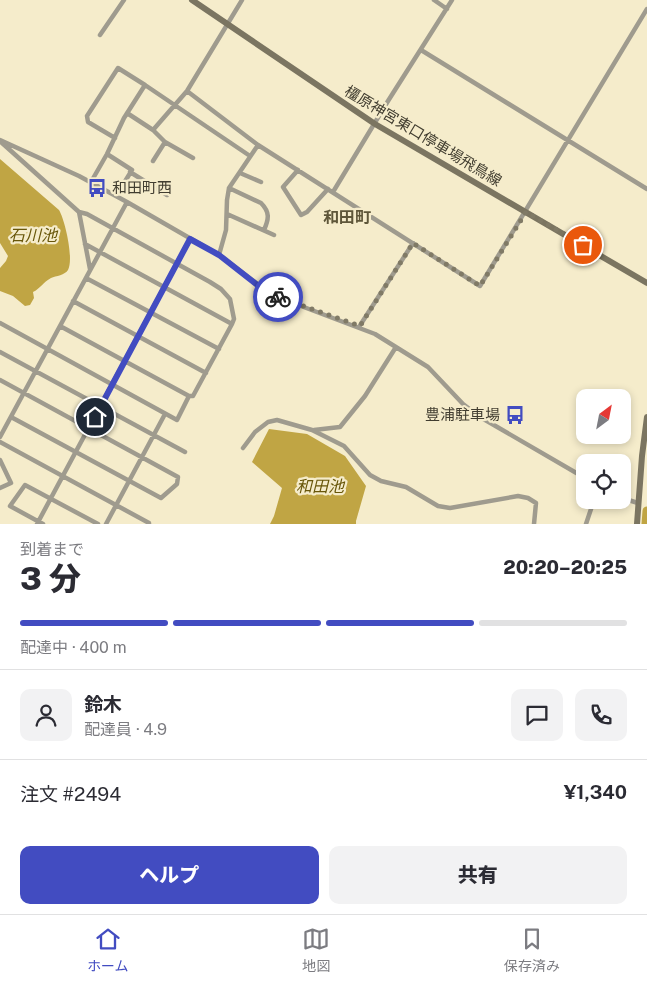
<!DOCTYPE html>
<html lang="ja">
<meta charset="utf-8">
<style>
body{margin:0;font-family:"Public Sans","Noto Sans JP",sans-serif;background:#f2f2f3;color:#2b2b33;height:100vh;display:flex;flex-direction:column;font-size:19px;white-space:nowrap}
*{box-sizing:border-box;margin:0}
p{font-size:16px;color:#7c7c81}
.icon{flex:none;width:28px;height:28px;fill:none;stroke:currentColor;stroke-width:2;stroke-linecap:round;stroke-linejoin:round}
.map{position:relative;height:524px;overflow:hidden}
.side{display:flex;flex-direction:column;background:#fff;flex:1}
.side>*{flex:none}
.needle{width:32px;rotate:32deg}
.controls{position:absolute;left:576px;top:389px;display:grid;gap:10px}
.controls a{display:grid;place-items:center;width:55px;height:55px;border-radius:10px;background:#fff;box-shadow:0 2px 8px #0003;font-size:25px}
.pin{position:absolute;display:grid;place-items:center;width:42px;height:42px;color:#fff;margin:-21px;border:2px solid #fff;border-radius:50%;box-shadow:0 1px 5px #0007}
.courier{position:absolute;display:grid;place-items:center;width:50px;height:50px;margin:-25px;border:4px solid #424cc1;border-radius:50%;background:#fff;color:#222;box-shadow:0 1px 6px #0007}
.headline em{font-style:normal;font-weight:800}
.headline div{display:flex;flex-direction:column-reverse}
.headline{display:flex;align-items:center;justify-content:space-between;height:85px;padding:0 20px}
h1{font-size:32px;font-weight:800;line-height:38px}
.bar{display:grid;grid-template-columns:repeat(4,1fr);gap:8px 5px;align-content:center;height:60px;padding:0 20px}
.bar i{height:6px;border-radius:4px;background:#e1e1e2}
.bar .selected{background:#424cc1}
.bar p{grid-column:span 4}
.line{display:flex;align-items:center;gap:12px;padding:0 20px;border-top:1px solid #e1e1e2}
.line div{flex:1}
.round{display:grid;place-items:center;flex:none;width:52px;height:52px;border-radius:10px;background:#f2f2f3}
.action{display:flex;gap:10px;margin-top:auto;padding:10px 20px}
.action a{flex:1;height:58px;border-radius:10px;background:#424cc1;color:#fff;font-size:20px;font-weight:800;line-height:58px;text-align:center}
.action a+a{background:#f2f2f3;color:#2b2b33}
.tabs{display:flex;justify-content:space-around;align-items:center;height:70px;border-top:1px solid #e1e1e2;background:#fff;font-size:14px;color:#7c7c81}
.tabs a{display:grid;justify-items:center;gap:2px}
.tabs .selected{color:#424cc1}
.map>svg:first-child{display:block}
.water{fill:#c0a544}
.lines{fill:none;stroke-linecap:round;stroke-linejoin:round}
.river{stroke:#c0a544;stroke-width:9}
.minor{stroke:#9f9b8e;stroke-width:4.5}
.secondary{stroke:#7b7561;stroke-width:6}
.done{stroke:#807a66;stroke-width:5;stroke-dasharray:0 9}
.route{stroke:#424cc1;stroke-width:6}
.labels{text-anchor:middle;stroke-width:4.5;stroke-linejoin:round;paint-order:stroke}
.street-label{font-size:15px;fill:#413d30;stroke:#f5eccb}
.poi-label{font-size:15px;fill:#413d30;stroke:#f5eccb;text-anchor:start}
.neighbourhood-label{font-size:16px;font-weight:bold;fill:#5e5639;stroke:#f5eccb}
.water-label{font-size:16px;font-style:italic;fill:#685609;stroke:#f5eccb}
</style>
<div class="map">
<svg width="647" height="524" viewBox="0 0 647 524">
<rect width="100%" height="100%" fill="#f5eccb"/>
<path class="water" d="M0,159L59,210C65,220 74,259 68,270C65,275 56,276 51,278C43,282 40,289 33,292L34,298L30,305L25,306L13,296L0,291V268L6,261L8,256L0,243Z
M269,429L307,434L345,456L366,486L356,521V524H270L274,516L282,488L252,462Z"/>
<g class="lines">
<path class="river" d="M646,524L647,511"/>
<path class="minor" d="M434,0L447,9
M100,35L124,0
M421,50L647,189
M187,91L258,145L480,286L647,9
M127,113L153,130L165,142L193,158
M153,130L187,91L242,0
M115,138L88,122L87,116L118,68L145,85
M0,140L79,176L127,202L219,255L272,295L375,334L428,367L463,404L480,417L585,478
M107,154L132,170L116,196
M153,161L165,142
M298,170L283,187L301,215L307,212L328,189
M130,172L167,195
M240,173L261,182
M91,182L107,154L124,118L145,85L250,156
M229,188L261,203C270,212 269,219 264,230
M333,192L388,101L452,0
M79,212L90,269
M227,214L274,235
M85,244L232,324
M219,255L226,230L227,200L229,188L258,145
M86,278L219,349
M73,301L206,373
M0,323L177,420L189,396H193L232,324L234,319L230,299L221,289L210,282L87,214L79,212L1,142
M60,326L189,396
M359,327L413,243
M0,352L185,452
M0,380L178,477L177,484L161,498L11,417
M314,430L340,427L365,396L396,347
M0,437L127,202
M0,442L149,523V524
M243,448L255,432L268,422L277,420L312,430L344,446L370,475L381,481L406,487L438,506L450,508L518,496L528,498L536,503L534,524
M0,460L11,483L0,488
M622,498L638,503
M37,524L190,239
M43,524L10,506L25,485L98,524
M106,524L165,414
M586,524L594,500"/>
<path class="secondary" d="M192,0L375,124L647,283
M637,524L642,456L647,417"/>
</g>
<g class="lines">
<path class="done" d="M278,297L360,326L413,243L480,286L526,212L583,245"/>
<path class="route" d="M95,417L190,239L219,255L256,284L278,297"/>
</g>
<defs>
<g id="bus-bare" transform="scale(1.5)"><path d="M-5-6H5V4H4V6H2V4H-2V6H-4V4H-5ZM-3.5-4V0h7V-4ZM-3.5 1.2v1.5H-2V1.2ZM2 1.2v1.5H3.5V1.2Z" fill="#424cc1" stroke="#f5eccb" stroke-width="2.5" paint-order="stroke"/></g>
</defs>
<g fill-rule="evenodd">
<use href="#bus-bare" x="97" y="188"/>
<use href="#bus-bare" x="515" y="415"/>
</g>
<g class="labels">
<g class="street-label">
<text transform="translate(423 136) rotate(31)" y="5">橿原神宮東口停車場飛鳥線</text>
</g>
<g class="poi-label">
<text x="112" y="193">和田町西</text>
<text x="500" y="420" text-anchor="end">豊浦駐車場</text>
</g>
<g class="neighbourhood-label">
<text x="347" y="223">和田町</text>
</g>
<g class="water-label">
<text x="33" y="241">石川池</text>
<text x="320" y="492">和田池</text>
</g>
</g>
</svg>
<div class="controls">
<a><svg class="needle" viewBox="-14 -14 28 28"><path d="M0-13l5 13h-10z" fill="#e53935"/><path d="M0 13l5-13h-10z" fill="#7c7c81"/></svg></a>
<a><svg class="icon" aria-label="locate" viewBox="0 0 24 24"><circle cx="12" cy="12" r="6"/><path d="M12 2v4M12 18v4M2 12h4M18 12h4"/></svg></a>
</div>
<div class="pin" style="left:583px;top:245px;background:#ea580c"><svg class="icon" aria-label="bag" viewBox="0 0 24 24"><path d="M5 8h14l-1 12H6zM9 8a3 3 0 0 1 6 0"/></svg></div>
<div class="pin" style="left:95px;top:417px;background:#1f2937"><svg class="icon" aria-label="home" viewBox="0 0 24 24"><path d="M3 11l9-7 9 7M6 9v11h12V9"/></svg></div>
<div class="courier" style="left:278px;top:297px"><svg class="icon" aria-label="bike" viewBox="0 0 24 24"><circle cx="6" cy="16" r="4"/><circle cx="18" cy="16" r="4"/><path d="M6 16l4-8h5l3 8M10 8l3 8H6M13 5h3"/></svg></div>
</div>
<section class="side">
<div class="headline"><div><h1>3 分</h1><p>到着まで</p></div><em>20:20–20:25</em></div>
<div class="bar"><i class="selected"></i><i class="selected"></i><i class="selected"></i><i></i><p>配達中 · 400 m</p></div>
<div class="line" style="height:90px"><a class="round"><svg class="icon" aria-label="person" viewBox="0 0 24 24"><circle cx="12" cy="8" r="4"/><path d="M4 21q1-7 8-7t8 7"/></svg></a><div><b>鈴木</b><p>配達員 · 4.9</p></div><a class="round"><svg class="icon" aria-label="chat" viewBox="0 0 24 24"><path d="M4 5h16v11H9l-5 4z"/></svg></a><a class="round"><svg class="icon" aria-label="phone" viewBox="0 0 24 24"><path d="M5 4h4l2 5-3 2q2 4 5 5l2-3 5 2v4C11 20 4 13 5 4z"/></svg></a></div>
<div class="line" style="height:65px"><div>注文 #2494</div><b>¥1,340</b></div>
<div class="action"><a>ヘルプ</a><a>共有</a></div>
</section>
<nav class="tabs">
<a class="selected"><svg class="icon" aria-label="home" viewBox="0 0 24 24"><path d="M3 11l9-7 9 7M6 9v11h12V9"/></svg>ホーム</a>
<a><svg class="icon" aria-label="map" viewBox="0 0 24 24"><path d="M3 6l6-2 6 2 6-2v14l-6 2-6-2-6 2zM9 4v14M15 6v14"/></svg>地図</a>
<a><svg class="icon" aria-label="saved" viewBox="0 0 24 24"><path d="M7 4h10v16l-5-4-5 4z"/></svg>保存済み</a>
</nav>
